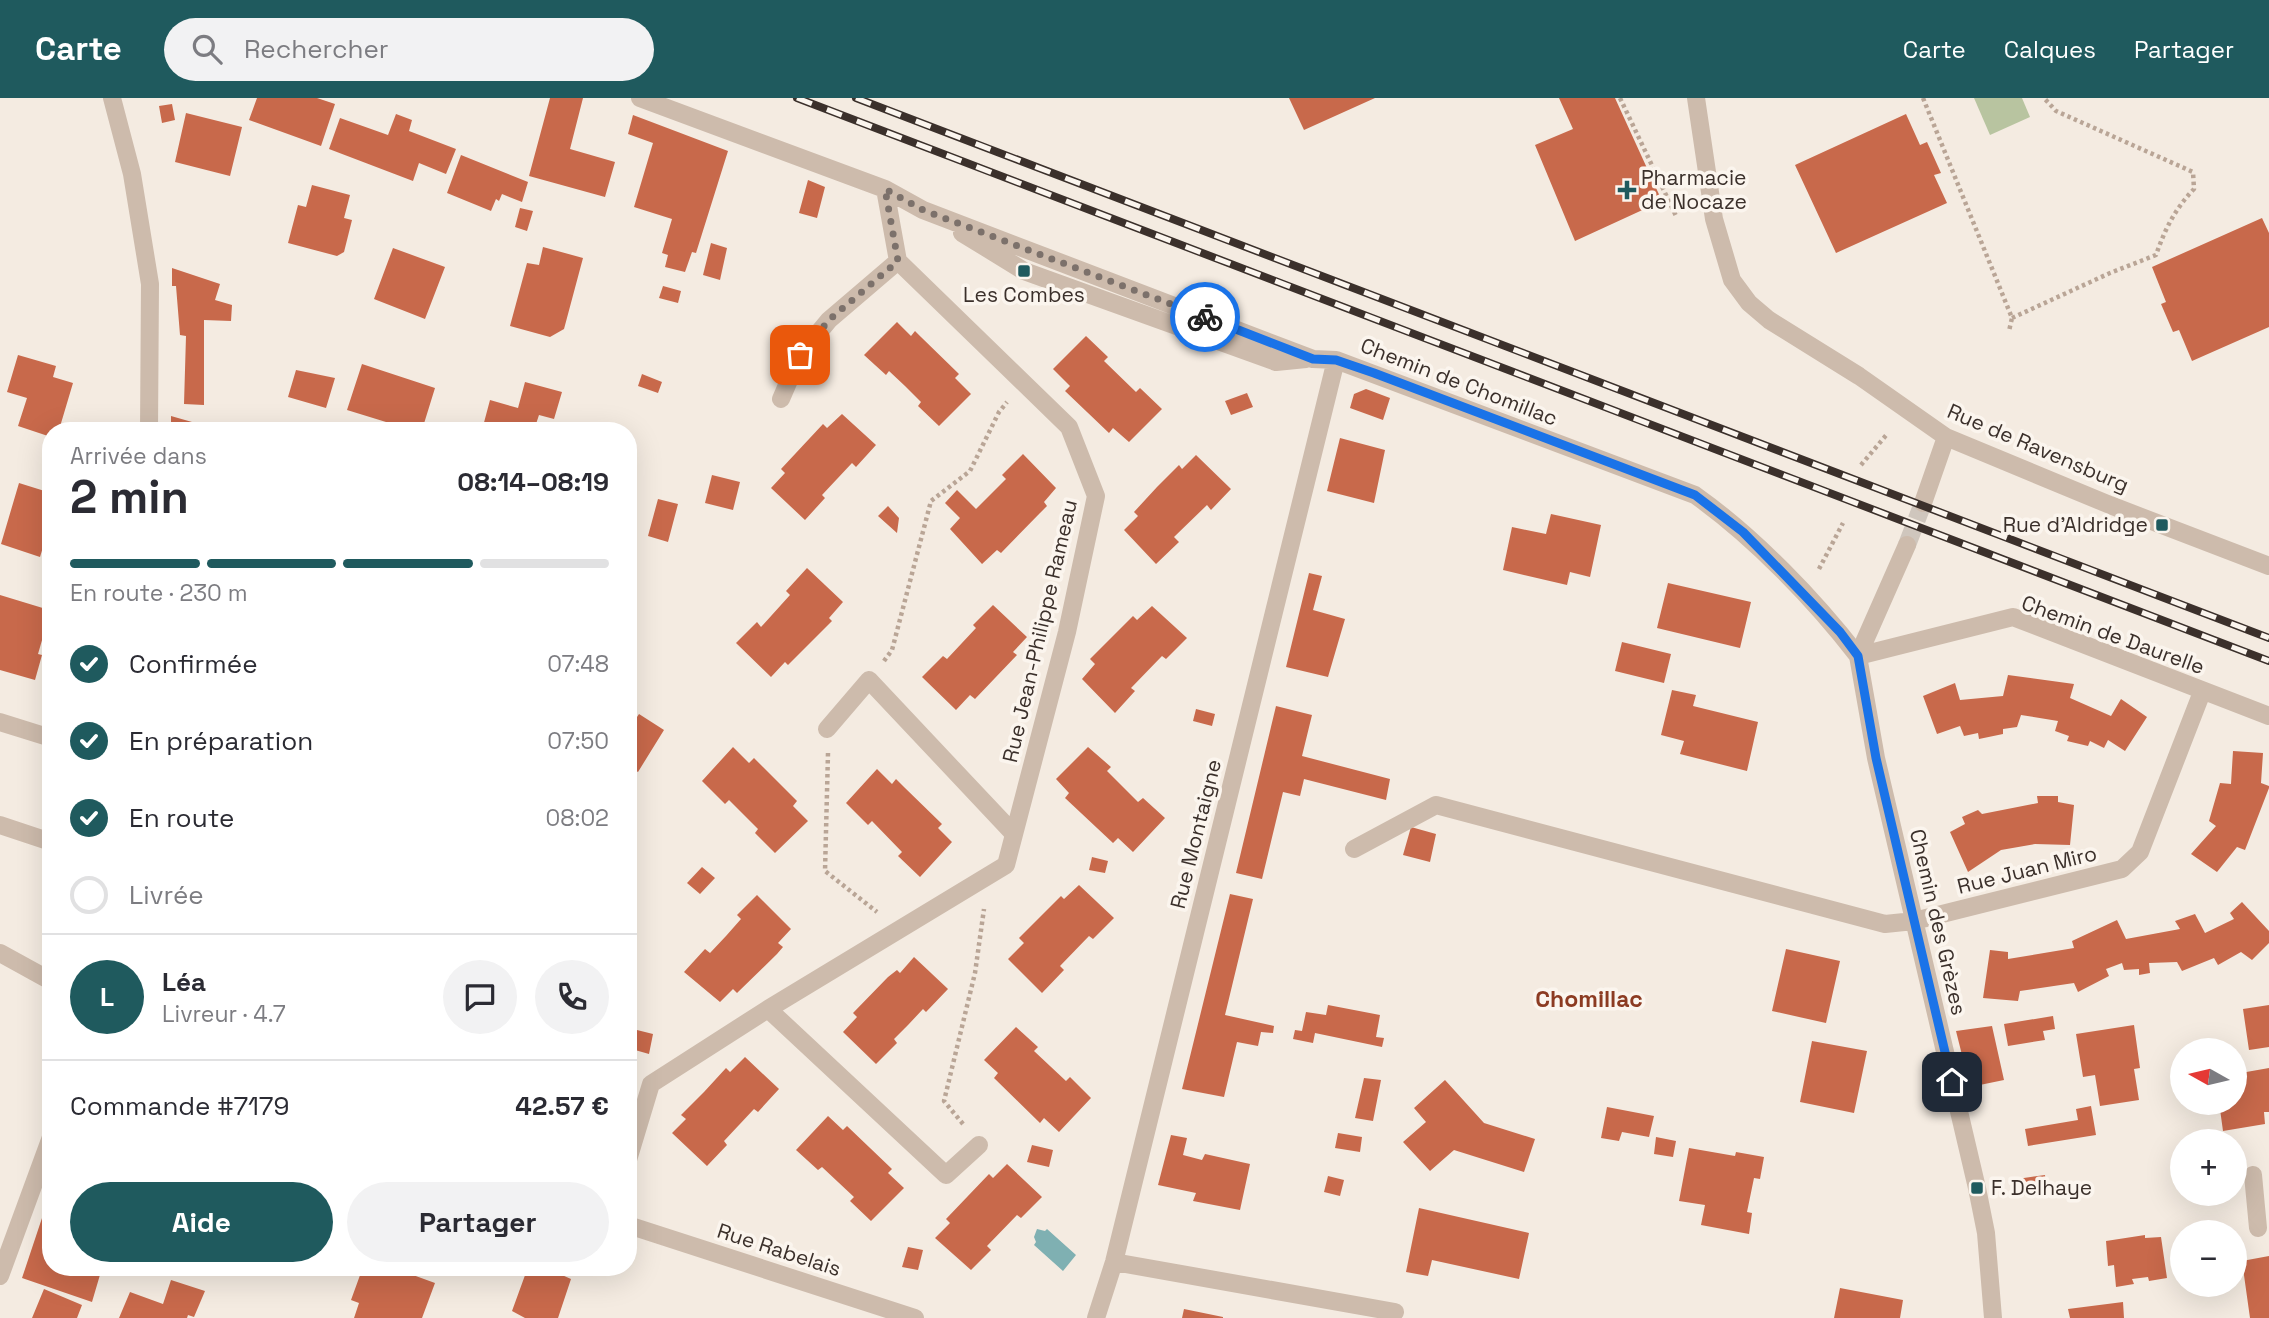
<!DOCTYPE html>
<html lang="fr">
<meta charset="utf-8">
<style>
body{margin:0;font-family:"Space Grotesk",sans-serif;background:#f2f2f3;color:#2b2b33;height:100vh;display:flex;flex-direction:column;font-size:26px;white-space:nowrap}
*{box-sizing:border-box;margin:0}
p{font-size:23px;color:#7c7c81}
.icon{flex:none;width:38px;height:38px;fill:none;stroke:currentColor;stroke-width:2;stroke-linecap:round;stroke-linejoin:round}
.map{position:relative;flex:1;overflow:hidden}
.details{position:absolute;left:42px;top:324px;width:595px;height:854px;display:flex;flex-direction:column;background:#fff;border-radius:28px;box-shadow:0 7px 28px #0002}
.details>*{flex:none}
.needle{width:46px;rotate:278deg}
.controls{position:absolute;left:2170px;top:940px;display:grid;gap:14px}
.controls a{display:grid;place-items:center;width:77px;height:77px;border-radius:50%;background:#fff;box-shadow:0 7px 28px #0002;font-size:35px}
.pin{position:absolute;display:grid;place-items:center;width:60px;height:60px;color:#fff;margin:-30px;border-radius:14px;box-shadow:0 4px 10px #0006}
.courier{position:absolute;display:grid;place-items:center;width:70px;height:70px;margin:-35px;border:5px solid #1a73e8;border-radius:50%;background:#fff;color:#222;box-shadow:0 2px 9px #0007}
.overview em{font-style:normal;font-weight:600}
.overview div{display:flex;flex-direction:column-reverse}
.overview{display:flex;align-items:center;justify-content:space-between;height:119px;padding:0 28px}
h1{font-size:46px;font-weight:600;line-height:52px}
.bar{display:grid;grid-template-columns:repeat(4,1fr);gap:10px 7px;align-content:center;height:84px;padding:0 28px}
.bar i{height:9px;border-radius:5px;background:#e1e1e2}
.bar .active{background:#1f5a5e}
.bar p{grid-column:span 4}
.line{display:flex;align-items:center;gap:18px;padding:0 28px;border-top:2px solid #e1e1e2}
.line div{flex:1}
.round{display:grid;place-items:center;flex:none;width:74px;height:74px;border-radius:37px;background:#f2f2f3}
ol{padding:0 28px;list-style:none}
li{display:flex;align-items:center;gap:21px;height:77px}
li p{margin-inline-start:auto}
li .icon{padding:7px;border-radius:50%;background:#1f5a5e;color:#fff;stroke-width:4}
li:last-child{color:#7c7c81}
li i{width:38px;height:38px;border:4px solid #e1e1e2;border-radius:50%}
.button{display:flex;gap:14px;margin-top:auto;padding:14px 28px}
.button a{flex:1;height:80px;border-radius:42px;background:#1f5a5e;color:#fff;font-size:28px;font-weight:600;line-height:80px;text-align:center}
.button a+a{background:#f2f2f3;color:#2b2b33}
header{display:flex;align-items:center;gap:42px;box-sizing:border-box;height:98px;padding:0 35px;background:#1f5a5e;color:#fff}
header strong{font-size:33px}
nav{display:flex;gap:38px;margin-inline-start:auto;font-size:24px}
.search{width:490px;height:63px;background:#f2f2f3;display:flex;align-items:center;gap:18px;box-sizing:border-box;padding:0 24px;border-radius:38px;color:#7c7c81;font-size:26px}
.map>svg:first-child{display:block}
.green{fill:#b8c4a0}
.water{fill:#7fb0b2}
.building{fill:#c8694b}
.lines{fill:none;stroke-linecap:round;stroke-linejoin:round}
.minor-tunnel{stroke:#cfc6bd;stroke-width:18;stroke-dasharray:18 9;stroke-linecap:butt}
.path{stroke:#b9a596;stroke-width:4.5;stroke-dasharray:3.5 3.5;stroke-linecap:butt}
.minor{stroke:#cdbbac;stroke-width:18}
.rail-casing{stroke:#3b302b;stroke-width:8}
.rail{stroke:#fbf5ee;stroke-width:5;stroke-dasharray:16;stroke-linecap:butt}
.done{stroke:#7c716b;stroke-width:7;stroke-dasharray:0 12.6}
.route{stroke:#1a73e8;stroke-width:9}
.poi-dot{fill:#1f5a5e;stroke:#fbf5ee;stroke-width:2.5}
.labels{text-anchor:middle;stroke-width:7;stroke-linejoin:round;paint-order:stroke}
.poi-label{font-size:21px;fill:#3b302b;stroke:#fbf5ee;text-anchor:start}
.street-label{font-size:21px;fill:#3b302b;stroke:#fbf5ee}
.neighbourhood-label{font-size:23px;font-weight:bold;fill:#8c3b22;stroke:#fbf5ee}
</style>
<header>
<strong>Carte</strong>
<div class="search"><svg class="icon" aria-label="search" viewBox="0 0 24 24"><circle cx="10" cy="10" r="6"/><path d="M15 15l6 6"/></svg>Rechercher</div>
<nav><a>Carte</a><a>Calques</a><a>Partager</a></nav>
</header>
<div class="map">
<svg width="2269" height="1220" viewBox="0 0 2269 1220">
<rect width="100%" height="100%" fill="#f4ebe1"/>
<path class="green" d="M1974,0H2022L2030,19L1990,37Z"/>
<path class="water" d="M1037,1131L1045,1133L1047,1131L1076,1157L1063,1173L1034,1147L1036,1144L1034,1139Z"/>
<path class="building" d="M257,0H317L335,6L321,48L249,22Z
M550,0H583L570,51L615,64L605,99L529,78Z
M1289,0H1375L1304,32Z
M1559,0H1615L1662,103L1575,143L1535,47L1573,31Z
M172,6L175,22L162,25L159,8Z
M186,15L242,29L230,78L175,64Z
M396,16L412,22L409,33L456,51L446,76L419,65L413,83L329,51L340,20L388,37Z
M1906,16L1920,47L1927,44L1941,75L1934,77L1947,105L1836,155L1795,67Z
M633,17L728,53L696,155L692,154L685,174L665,169L668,157L662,155L672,121L634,109L653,45L628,36Z
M461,57L528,84L522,104L502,96L499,103L496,101L491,113L447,95Z
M808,82L825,89L817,120L799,115Z
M312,87L350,97L344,120L352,122L344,154L337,158L288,145L298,107L306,109Z
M520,110L533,113L527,133L515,129Z
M2262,120L2269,135V229L2192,263L2179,232L2173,234L2161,206L2166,204L2152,169Z
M711,145L727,150L720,182L703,177Z
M543,149L583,160L564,231L550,239L510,228L527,165L539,167Z
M393,150L445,169L425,221L374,201Z
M172,170L220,186L215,202L232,207L231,223L204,222V307L184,306L186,238L180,237L176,188H172Z
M663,188L681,193L678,205L659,200Z
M897,224L911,238L915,233L921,239L959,276L955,280L971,296L939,328L918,308L921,304L905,288L889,273L886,277L864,257Z
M1086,238L1108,259L1104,263L1136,294L1140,290L1162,311L1129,344L1113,330L1109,335L1065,293L1070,288L1053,271Z
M18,257L56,268L53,279L73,285L59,332H51V339L18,328L27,300L7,294Z
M362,266L435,290L422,332H412L347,312Z
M296,272L335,280L326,310L288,299Z
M642,276L662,284L658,295L638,288Z
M525,284L562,294L554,321L539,317L534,332H482L490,302L518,310Z
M1366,291L1390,300L1383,322L1350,310L1354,296Z
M1247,295L1253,309L1231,317L1225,303Z
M842,316L876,347L856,369L852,365L822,397L825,400L805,422L771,390L785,375L781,371L823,326L827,330Z
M171,318L220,332H171Z
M1340,340L1385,352L1374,405L1327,393Z
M1023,356L1056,390L1044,404L1047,408L1040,415L1001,455L997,452L982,466L950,431L960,420L945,405L957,392L976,411L1006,381L1002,377Z
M1196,357L1231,391L1211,412L1207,407L1174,439L1179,444L1156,466L1124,432L1138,418L1134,414L1157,389L1179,367L1182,371Z
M712,377L740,384L733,412L705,405Z
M19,385L51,395V423L40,459L1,446Z
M658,401L678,406L668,444L648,438Z
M888,408L899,420L897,435L878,418Z
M1551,416L1601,427L1590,479L1570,474L1567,487L1503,472L1512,429L1546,436Z
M807,470L843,504L829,520L832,523L788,567L785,564L771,579L736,545L757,524L761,529L790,497L786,493Z
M1309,475L1322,478L1313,512L1345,521L1328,579L1286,569Z
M1668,485L1751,504L1740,550L1657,530Z
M0,497L46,511L42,523L47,525L38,556L42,557L35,582L0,572Z
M993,507L1027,539L1013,554L1017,557L995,580L975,601L970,597L956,612L922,579L943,558L947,561L976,530L973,527Z
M1152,508L1187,540L1166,561L1162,558L1131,590L1135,593L1115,615L1082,581L1095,566L1090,561L1133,518L1137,522Z
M1622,544L1671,556L1664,585L1615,573Z
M2008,577L2074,586L2070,600L2111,618L2121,601L2147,619L2125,653L2108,642L2104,650L2090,643L2088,648L2067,643L2069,638L2055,633L2058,623L2021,617L2017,629L2003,631V636L1979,641L1978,635L1964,638L1960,628L1937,636L1923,598L1955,585L1960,602L2003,598Z
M1672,592L1696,597L1693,608L1758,624L1747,673L1680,656L1684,643L1661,637Z
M1276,608L1312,617L1302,658L1390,681L1386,702L1304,681L1300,698L1283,694L1262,781L1236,775Z
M1196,611L1215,616L1212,628L1193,623Z
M639,616L664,632L638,674L628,668V617L635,622Z
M733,649L749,665L754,660L797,703L793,708L808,723L775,755L755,735L758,731L729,702L725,706L702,683Z
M1088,649L1111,669L1107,673L1138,704L1143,700L1165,720L1133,754L1118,740L1113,745L1065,700L1069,695L1056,681Z
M2233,653L2263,655L2261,685L2269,688V690L2245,752L2237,749L2217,774L2191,756L2216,728L2209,723L2220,685L2231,686Z
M877,671L892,686L896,681L904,689L942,726L938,730L952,744L920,779L898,758L902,754L872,723L868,727L846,705Z
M2037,698H2058V704L2074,707L2070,747L2035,746L2001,752L1968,774L1950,734L1965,726L1962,719L1978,712L1982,716L2038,705Z
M1411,729L1436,736L1430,764L1403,757Z
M1092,759L1108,763L1105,775L1089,772Z
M702,769L715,780L700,796L687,785Z
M1079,787L1114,820L1093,841L1089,838L1060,868L1064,872L1042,895L1008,861L1024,845L1019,840L1061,798L1064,801Z
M1230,796L1253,801L1225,917L1274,928L1273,935L1261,934L1258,948L1237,944L1224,999L1182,991Z
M757,797L791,831L778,845L783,849L777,856L737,895L733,891L720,904L684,874L705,851L710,855L726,838L741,821L737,817Z
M2242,804L2269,833V845L2252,862L2241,854L2218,867L2214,860L2182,873L2177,864L2149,865L2150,875L2139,877V871L2124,872L2122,865L2106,871L2109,878L2078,894L2074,885L2020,893L2018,903L1983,900L1990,852L2008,854V861L2074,850L2072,843L2117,822L2126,841L2180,831L2175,823L2195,816L2205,835L2234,821L2230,815Z
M1786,851L1840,863L1826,925L1772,913Z
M914,859L948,891L926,914L923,911L908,927L894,941L897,945L876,966L843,934L857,919L853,915L888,879L897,872L900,875Z
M1328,907L1380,917L1376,939L1384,940L1382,949L1315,935L1313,945L1293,941L1295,932L1302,933L1306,914L1326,917Z
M2269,907V949L2249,952L2243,911Z
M2053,918L2055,931L2043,933L2045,942L2008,948L2004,926Z
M2134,927L2140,970L2134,971L2139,1002L2100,1008L2095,977L2083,979L2076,936Z
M1992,928L2004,982L1970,989L1956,933Z
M1016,929L1038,949L1034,953L1066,983L1070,979L1091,1000L1059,1034L1044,1020L1040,1025L994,980L998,975L984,962Z
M633,931L653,936L649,956L628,950Z
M1812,943L1867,953L1854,1015L1800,1004Z
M745,959L779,991L758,1014L754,1011L724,1043L727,1047L707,1068L672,1035L686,1021L681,1017L704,994L726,970L730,974Z
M2269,970V1014H2264L2265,1026L2223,1033L2219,1004H2235V976Z
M1364,980L1381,982L1373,1023L1355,1020Z
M1445,982L1484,1025L1535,1041L1524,1074L1454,1052L1430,1073L1403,1044L1426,1024L1414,1010Z
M2091,1008L2096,1037L2028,1048L2025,1031L2078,1022L2076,1011Z
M1607,1009L1654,1018L1649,1039L1622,1034L1619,1043L1601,1040Z
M828,1018L843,1032L847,1028L892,1071L888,1075L904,1090L871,1123L850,1103L854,1099L822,1069L818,1072L796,1052Z
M1338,1035L1362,1039L1360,1054L1335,1050Z
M1171,1037L1187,1040L1183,1057L1202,1062L1205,1056L1250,1066L1240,1112L1193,1103L1196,1095L1158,1087Z
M1656,1039L1676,1043L1673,1059L1654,1056Z
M1032,1047L1053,1052L1049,1069L1027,1064Z
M1689,1050L1735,1058L1736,1054L1764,1059L1760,1081L1754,1080L1747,1114L1752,1115L1749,1136L1701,1127L1705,1107L1679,1103Z
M1007,1066L1042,1099L1021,1120L1017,1117L987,1148L991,1152L971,1172L935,1140L950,1125L946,1121L989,1076L993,1080Z
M2045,1077L2047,1095L2020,1098L2017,1081Z
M1328,1078L1344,1082L1340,1098L1324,1094Z
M47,1105L51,1106V1169L102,1170L92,1204L22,1180Z
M1419,1110L1529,1135L1519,1181L1432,1162L1428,1178L1406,1174Z
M2145,1137V1140L2161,1139L2167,1180L2149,1183L2148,1179L2132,1181L2134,1186L2116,1189L2114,1167L2108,1168L2106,1143Z
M908,1149L923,1152L918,1172L902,1169Z
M2269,1158V1220H2250L2242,1163Z
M363,1169H391L435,1185L422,1220H354L359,1205L351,1202Z
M528,1169H544L571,1181L558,1220H525L512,1213Z
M171,1182L205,1193L194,1219L188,1217L187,1220H119L130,1194L163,1206Z
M1840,1190L1903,1202L1900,1220H1834Z
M44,1191L82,1207L77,1220H32Z
M2123,1204L2124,1220H2070L2068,1211Z
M1184,1211L1223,1219V1220H1182Z"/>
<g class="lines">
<path class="minor-tunnel" d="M1907,447L1923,405"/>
<path class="path" d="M1620,0L1676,118
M1923,0L2012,220L2009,233
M2012,220L2110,175L2156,157C2165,131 2175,111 2194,91L2193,74L2056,13L2044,0
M1861,367L1888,335
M1819,471L1843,425
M884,563L892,552L931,403L970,373L999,314L1007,304
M828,655L825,773L877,814
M963,1026L944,1003L975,875L984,811"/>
<path class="minor" d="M112,0L132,76L150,186L149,332
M640,0L885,91L923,112L1313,261L1336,262L1695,397C1754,439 1814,501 1858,558
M1696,0L1714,121L1732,182L1749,205L1769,222L1859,278L1946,339L2110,407L2269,468
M962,135L1024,173L1276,264L1306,261
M781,301L800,257L829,222L898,163
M1923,405L1946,339
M1907,447L1858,558L1876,660L1977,1090L1986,1135L1993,1220
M1858,558L2013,519L2269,618
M0,624L51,640
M827,631L869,582L1014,736
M0,727L51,744
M1354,751L1436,707L1885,826L1914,823L2122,771L2140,754L2202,594
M0,855L51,883
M768,911L946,1077L979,1047
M628,1062L651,986L768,911L1006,767L1067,534L1096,398L1069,329L898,163L885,91
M2253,1077L2258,1130
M628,1127L915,1220
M1114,1164L1395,1214
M0,1178L51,1039
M1096,1220L1114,1164L1336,262"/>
<g class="rail-casing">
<path id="rail" d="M797,0L2269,563
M856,0L2269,540"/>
</g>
<use href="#rail" class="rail"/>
</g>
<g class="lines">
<path class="done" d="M800,257L829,222L898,163L885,91L923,112L1205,219"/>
<path class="route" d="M1205,219L1313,261L1336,262L1374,275L1695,397L1743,434L1840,534L1858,558L1876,660L1952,984"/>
</g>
<g class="poi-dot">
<path d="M1623.5 81.5h7v7h7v7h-7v7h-7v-7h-7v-7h7z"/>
<rect x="1017" y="166" width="14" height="14" rx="3.5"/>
<rect x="2155" y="420" width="14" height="14" rx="3.5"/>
<rect x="1970" y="1083" width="14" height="14" rx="3.5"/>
</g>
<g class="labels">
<g class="poi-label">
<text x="1641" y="87">Pharmacie<tspan x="1641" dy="24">de Nocaze</tspan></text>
<text x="1024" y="204" text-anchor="middle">Les Combes</text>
<text x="2148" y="434" text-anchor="end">Rue d'Aldridge</text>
<text x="1991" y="1097">F. Delhaye</text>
</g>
<g class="street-label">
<text transform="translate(1459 284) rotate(21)" y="7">Chemin de Chomillac</text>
<text transform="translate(2038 350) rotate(23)" y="7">Rue de Ravensburg</text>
<text transform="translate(1040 533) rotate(-77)" y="7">Rue Jean-Philippe Rameau</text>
<text transform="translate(2113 537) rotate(20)" y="7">Chemin de Daurelle</text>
<text transform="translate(1196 736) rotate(-76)" y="7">Rue Montaigne</text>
<text transform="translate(2027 772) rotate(-14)" y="7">Rue Juan Miro</text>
<text transform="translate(1938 824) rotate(77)" y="7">Chemin des Grèzes</text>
<text transform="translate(779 1152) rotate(18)" y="7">Rue Rabelais</text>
</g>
<g class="neighbourhood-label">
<text x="1589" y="909">Chomillac</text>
</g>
</g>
</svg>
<div class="controls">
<a><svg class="needle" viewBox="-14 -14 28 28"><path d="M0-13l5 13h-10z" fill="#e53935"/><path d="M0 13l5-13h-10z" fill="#7c7c81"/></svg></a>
<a>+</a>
<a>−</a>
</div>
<div class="pin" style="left:800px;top:257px;background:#ea580c"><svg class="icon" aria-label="bag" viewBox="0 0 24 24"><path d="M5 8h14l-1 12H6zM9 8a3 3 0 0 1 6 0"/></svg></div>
<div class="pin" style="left:1952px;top:984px;background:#1f2937"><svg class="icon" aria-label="home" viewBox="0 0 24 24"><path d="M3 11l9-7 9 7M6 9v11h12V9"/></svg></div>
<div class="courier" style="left:1205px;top:219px"><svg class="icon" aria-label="bike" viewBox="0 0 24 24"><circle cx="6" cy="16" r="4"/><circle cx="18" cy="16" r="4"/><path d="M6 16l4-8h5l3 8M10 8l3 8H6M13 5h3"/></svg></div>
<section class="details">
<div class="overview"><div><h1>2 min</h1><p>Arrivée dans</p></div><em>08:14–08:19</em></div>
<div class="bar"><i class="active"></i><i class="active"></i><i class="active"></i><i></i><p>En route · 230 m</p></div>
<ol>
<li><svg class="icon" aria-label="check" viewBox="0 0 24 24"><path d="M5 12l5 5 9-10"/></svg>Confirmée<p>07:48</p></li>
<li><svg class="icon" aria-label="check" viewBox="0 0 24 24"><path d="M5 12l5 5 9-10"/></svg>En préparation<p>07:50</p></li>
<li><svg class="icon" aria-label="check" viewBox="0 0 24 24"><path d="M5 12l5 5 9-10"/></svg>En route<p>08:02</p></li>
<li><i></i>Livrée</li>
</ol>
<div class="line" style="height:126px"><b class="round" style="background:#1f5a5e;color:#fff">L</b><div><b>Léa</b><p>Livreur · 4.7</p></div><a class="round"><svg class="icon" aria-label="chat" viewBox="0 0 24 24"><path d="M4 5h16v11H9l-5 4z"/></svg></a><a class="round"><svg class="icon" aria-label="phone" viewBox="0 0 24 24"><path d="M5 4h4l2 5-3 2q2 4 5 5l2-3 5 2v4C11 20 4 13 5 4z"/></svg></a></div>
<div class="line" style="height:91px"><div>Commande #7179</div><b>42.57 €</b></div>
<div class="button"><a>Aide</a><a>Partager</a></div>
</section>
</div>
